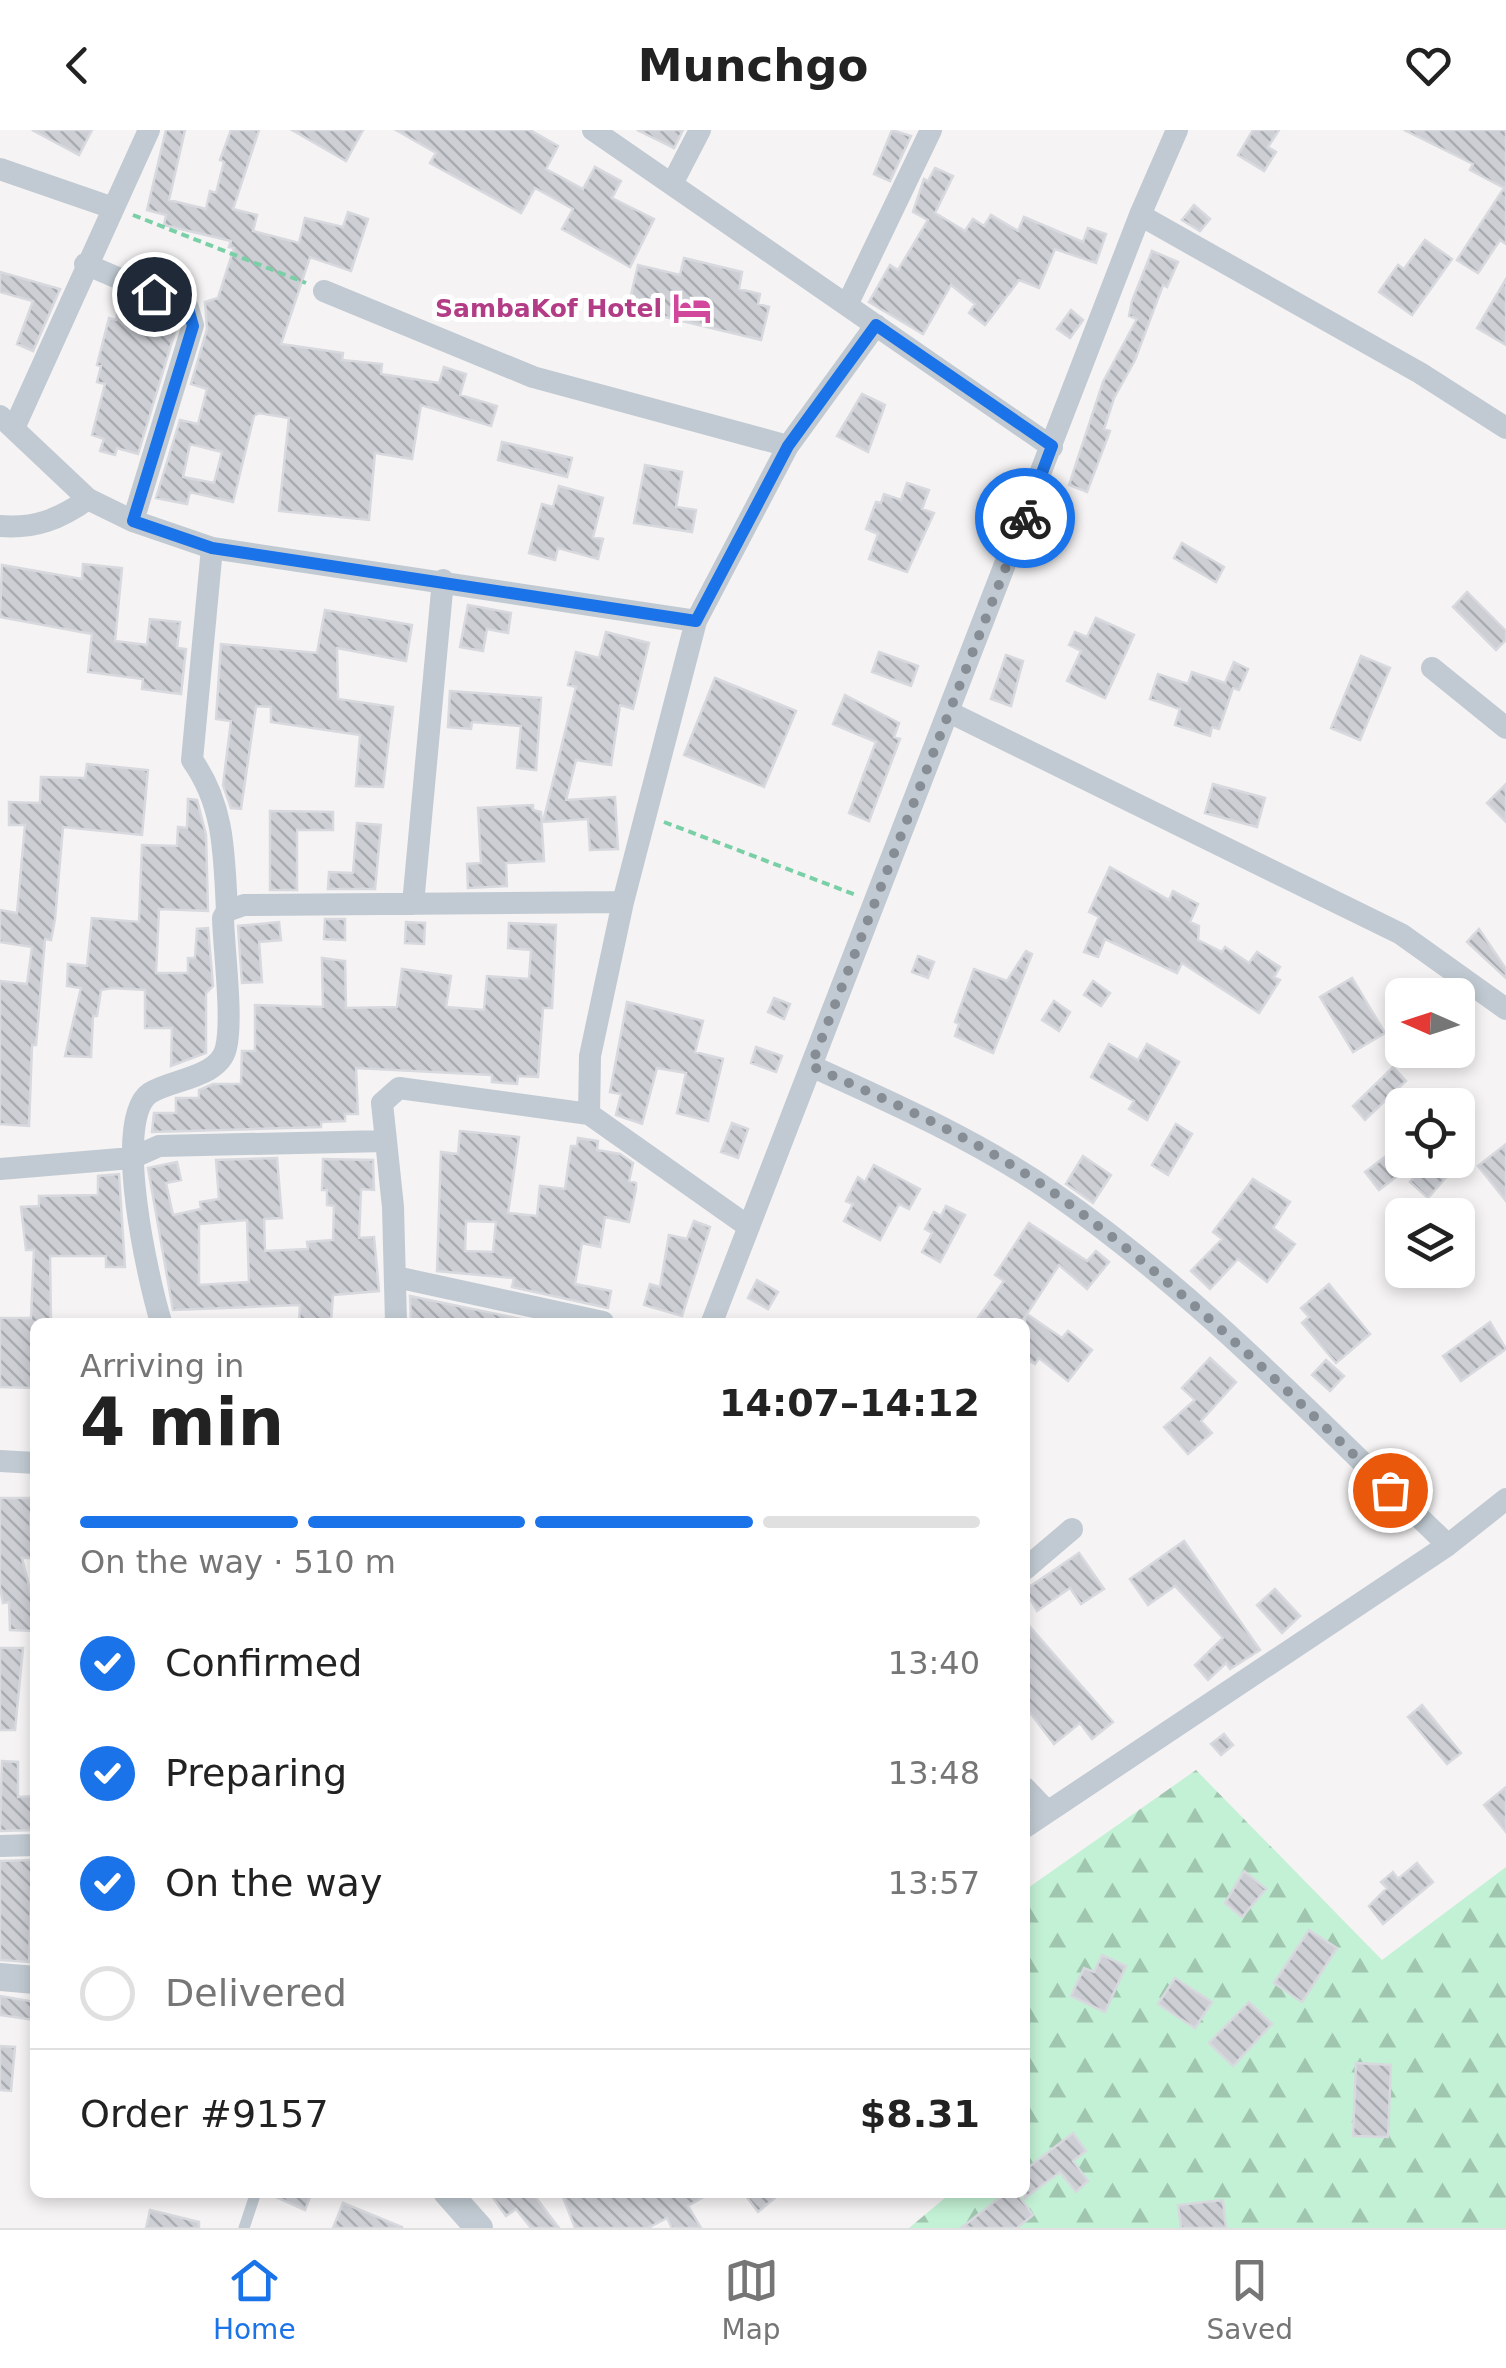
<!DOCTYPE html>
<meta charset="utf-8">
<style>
body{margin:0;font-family:"DejaVu Sans",sans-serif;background:#f2f2f2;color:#222;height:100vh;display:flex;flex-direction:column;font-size:38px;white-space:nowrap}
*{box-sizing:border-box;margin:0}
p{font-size:32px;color:#767676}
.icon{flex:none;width:55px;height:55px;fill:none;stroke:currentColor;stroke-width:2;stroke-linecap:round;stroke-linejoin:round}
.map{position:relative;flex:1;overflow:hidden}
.details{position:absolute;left:30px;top:1188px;width:1000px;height:880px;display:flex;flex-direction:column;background:#fff;border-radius:15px;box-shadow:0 5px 15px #0003}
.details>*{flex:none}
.needle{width:65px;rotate:273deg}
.buttons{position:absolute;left:1385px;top:848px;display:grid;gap:20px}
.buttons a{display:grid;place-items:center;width:90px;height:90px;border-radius:15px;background:#fff;box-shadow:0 5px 15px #0003;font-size:50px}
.pin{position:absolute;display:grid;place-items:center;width:85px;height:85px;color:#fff;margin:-42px;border:5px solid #fff;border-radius:50%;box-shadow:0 2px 10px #0007}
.courier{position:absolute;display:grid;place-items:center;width:100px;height:100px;margin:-50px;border:8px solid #1a73e8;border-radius:50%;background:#fff;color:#222;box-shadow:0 2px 12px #0007}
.overview em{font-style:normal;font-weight:800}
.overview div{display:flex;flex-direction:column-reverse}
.overview{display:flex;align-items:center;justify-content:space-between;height:170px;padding:0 50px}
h1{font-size:65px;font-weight:800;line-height:75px}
.bar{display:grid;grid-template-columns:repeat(4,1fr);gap:15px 10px;align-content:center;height:120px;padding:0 50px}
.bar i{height:12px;border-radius:8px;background:#e0e0e0}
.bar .on{background:#1a73e8}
.bar p{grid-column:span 4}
.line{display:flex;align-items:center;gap:25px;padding:0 50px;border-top:2px solid #e0e0e0}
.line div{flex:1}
ol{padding:0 50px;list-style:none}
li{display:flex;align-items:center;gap:30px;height:110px}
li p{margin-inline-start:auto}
li .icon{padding:10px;border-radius:50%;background:#1a73e8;color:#fff;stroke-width:4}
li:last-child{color:#767676}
li i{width:55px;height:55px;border:5px solid #e0e0e0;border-radius:50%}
header{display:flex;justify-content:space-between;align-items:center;height:130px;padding:0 50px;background:#fff;font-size:45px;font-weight:800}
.tab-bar{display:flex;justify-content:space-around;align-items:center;height:140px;border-top:2px solid #e0e0e0;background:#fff;font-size:28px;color:#767676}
.tab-bar a{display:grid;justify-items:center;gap:5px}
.tab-bar .on{color:#1a73e8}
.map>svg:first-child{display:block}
.forest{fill:url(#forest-firs)}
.building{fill:url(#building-back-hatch);stroke:#d7d9de;stroke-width:2.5;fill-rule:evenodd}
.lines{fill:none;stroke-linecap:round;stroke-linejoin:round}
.path{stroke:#7ad0a6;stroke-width:4;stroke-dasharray:8 5;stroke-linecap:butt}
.service{stroke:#c1cad2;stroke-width:11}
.minor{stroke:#c1cad2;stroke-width:22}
.tertiary{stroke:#c1cad2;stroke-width:28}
.done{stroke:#868d94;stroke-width:10;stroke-dasharray:0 18}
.route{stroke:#1a73e8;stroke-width:12}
.labels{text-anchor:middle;stroke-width:10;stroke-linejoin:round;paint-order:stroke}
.hotel-label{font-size:25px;font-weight:bold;fill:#b23c85;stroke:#fff;text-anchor:end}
</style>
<header><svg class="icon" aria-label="back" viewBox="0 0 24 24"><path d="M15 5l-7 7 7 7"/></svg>Munchgo<svg class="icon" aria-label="heart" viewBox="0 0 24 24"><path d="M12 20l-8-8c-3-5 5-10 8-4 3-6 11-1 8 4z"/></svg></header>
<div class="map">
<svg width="1506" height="2098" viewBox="0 0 1506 2098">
<defs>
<pattern id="forest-firs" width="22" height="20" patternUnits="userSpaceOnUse" patternTransform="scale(2.5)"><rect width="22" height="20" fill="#c3f1d5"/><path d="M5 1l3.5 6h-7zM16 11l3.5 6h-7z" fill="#a0c6b0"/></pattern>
<pattern id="building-back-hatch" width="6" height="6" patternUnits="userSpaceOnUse" patternTransform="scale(2.5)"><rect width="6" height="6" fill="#cdcfd5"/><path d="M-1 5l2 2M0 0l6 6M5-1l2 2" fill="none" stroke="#a8abb0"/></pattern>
</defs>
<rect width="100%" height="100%" fill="#f5f3f3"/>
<path class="forest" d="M1196,1640L1382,1830L1506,1737V2098H909L951,2063L1025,2062V1760Z"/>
<path class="building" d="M32,0H92L79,25Z
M166,0H185L169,70L206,79L210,61L216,63L224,32L220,30L231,0H259L233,79L257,85L253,101L299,113L305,88L343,97L348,82L368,89L351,141L310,127L281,214L343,223L342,230L382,234L381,244L439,253L444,237L466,244L460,265L497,276L491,296L421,275L412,329L375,323L369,390L279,381L289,288L259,283L254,286L233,372L190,362L187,374L156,368L180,290L198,294L207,259L191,254L207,199L205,172L218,168L234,118L229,117L231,111L164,95L166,85L147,80ZM190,314L222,322L214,353L183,347Z
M292,0H363L346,31Z
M396,0H530L558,16L546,39L583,59L595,37L621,51L612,68L654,89L630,137L562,99L573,79L535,58L521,83L430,33L436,23Z
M637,0H683L674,18Z
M892,0L911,6L890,51L874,44Z
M1253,0H1279L1268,17L1276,22L1264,41L1238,25Z
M1404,0H1506V114L1500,110L1478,143L1457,130L1504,58L1470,40L1473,34Z
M935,38L953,46L935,83L965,101L973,89L984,96L991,85L1018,101L1024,87L1083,112L1088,98L1106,104L1096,133L1055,119L1039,158L1019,150L985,195L969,183L975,174L951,155L923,204L869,172L890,135L898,140L928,90L913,82L924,49L928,51Z
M1194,75L1210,89L1200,101L1182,90Z
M1425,110L1452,129L1412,185L1379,162L1398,135L1404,139Z
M1152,121L1178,132L1167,157L1163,155L1135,230L1114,268L1104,299L1110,301L1087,362L1069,355L1103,252L1137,189L1129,186L1132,171Z
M684,128L742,142L739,159L760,164L758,174L769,177L761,210L628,178L638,135L680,145Z
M0,142L60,159L33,221L17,214L33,171L0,162Z
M1506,149V215L1477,198Z
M119,176L177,195L138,324L117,318L115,325L100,321L104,309L92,305L105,254L97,252L101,236L97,235L109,188L116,190Z
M1071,180L1083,190L1070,208L1057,199Z
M862,264L885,275L868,322L837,306Z
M502,312L572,328L567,347L498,330Z
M645,335L682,342L676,377L696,380L692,402L634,393Z
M907,353L929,360L922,379L934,383L907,442L869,429L878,404L866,399L876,372L881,373L884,364L901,370Z
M559,356L603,368L593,407L603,409L598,429L558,418L555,430L529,423L542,374L553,377Z
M1182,413L1224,437L1216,452L1174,428Z
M83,434L122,438L115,511L147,515L150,489L180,492L177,518L186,519L181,564L142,559L143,549L88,542L92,504L0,487L2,435L82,449Z
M1467,462L1506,501V510L1496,520L1453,477Z
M468,475L511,483L508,503L487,499L483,521L460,517Z
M325,480L412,495L406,531L337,518L338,569L393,577L383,657L356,656L360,605L271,592V577L256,576L241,679L231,678L223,655L231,591L216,589L221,514L317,523Z
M1096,488L1134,505L1105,568L1067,551L1081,521L1069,515L1075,502L1087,507Z
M606,502L649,513L633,579L620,575L611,635L576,630L566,670L615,667L618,719L590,720L588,689L543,692L576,557L568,555L576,522L599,528Z
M879,522L918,536L911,556L872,542Z
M1006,525L1023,531L1011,576L991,569Z
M1361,526L1390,538L1360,610L1331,598Z
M1234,532L1248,539L1239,560L1233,558L1219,599L1212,597L1210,606L1175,595L1180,579L1150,569L1158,544L1188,554L1192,542L1225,553Z
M715,548L796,581L764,657L684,625Z
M450,561L541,568L536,640L517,638L521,596L472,592L471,599L448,597Z
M845,565L899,593L894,607L900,609L869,691L849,683L876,612L833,594Z
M87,634L148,640L142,705L63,697L55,789L51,810L45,809L36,915H32L29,996L0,994V851L27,854L32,817L0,812V780L17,783L25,695H9V672L40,673L41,647L85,648Z
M1213,654L1265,668L1257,697L1205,683Z
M1506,654V692L1487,673Z
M188,669L197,670L206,705L208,781L159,779L156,843H188V828H195L197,799L208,798L213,856L206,863V923L171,936L172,898H145V860L113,858L101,860L97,886H93L91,927L65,926L81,858L67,856L68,834L87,836L92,788L139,792L142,715L177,716L178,697L187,698Z
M533,675V680L541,682L544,731L506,733L507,756L468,758L467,734L481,733L478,678Z
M270,681L333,682V700H297V760H270Z
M357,693L381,695L375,759H328L329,742L353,743Z
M1110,737L1169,770L1173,761L1198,774L1190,792L1199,796L1198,810L1222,822L1225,817L1249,833L1257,822L1280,837L1274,847L1280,850L1259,883L1182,833L1177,843L1105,809L1098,827L1084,822L1099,787L1089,782Z
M325,789H345V810L324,809Z
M279,792L281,810L259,812L262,852L242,853L238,796Z
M406,792L425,793L424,814L405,813Z
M509,793L556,795L552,878H543L538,947L518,946L517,954L492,952V945L356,938L358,984H345V991L321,992V997L152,1002L154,983H176V968H199V960L213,954H241L242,921H255V875L323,877L322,828L345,831L346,878L397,877L402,839L451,846L446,877L484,880L487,846L529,849L531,820L508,818Z
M1479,799L1506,839V848L1467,812Z
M1026,821L1032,824L993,923L955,906L959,894L955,892L974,839L1007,851Z
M918,826L934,832L928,848L912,842Z
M1352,848L1385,903L1353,922L1320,867Z
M1093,851L1110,863L1101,876L1084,865Z
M774,868L790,874L784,889L768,882Z
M1054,871L1070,882L1059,901L1042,890Z
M627,872L703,891L695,922L723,929L708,991L677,983L686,943L657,938L642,994L616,985L621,964L610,962Z
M1109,914L1138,930L1147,914L1179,932L1147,990L1129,979L1134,971L1091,947Z
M756,917L782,926L776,942L751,933Z
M1393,937L1406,951L1365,990L1353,976Z
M732,993L748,999L738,1028L721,1022Z
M1176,994L1192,1004L1168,1045L1152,1035Z
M460,1001L519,1007L508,1083L537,1086L540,1056L565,1059L571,1016H577L578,1008L598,1011L597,1020L620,1024L633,1033L629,1051L636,1053V1059L629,1092L605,1087L600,1117L582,1113L575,1154L611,1161L608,1178L512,1157L514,1148L437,1141L441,1022L458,1024ZM466,1091L496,1092L493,1122L465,1121Z
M1506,1014V1071L1478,1036Z
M1390,1023L1404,1041L1379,1060L1365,1042Z
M1083,1026L1111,1045L1093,1073L1066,1054Z
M277,1028L282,1088L264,1089L265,1121L308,1119L307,1112L333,1110L334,1076L327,1075V1060H322L323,1029L373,1030L374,1060L361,1059L359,1108L374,1107L379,1161L333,1165L331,1192H299L300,1175L173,1180L148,1038L177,1032L181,1050L166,1053L173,1085L201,1079L200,1072L219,1069L216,1030ZM247,1090L249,1152L199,1155V1094Z
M1429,1030H1461L1428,1068L1410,1052Z
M874,1035L920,1059L909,1079L899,1074L880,1110L844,1091L853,1074L846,1071L858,1047L865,1052Z
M119,1044L125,1137H106V1126H50L51,1192H35V1258L0,1257V1188H31L34,1120H26L21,1077L39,1076V1066L98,1065V1046Z
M1253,1049L1290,1072L1273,1098L1295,1114L1267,1152L1238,1129L1210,1159L1191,1141L1222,1109L1213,1102Z
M946,1076L965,1085L940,1132L922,1122L932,1103L925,1099L934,1082L941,1086Z
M694,1091L710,1097L682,1186L644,1175L650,1154L660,1157L669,1105L687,1109Z
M1029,1093L1087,1131L1096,1121L1109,1132L1087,1159L1059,1135L1027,1184L1062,1208L1068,1201L1092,1220L1068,1251L1039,1228L1035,1234L1025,1228V1187L1021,1192H975L1004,1151L995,1145Z
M757,1150L778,1162L768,1179L748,1168Z
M1329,1154L1370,1204L1336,1233L1302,1193L1309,1187L1301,1178Z
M410,1166L429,1170L535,1192L411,1191Z
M1490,1192L1506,1219L1461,1251L1443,1226Z
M1210,1228L1236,1252L1201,1291L1212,1303L1188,1324L1164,1297L1195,1270L1182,1258Z
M1326,1230L1344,1246L1330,1261L1312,1245Z
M0,1368H35V1385H30L32,1428H22L35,1480V1501L10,1500L9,1472L3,1473L0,1458Z
M1184,1411L1260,1520L1230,1539L1226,1533L1208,1550L1195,1535L1223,1508L1175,1456L1148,1475L1130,1449Z
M1079,1423L1104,1459L1081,1474L1070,1458L1037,1481L1025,1460Z
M1275,1459L1300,1486L1282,1503L1257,1475Z
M1025,1491L1113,1592L1092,1609L1080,1593L1054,1614L1025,1576Z
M0,1518H23L15,1600H0Z
M1422,1575L1461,1623L1447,1634L1408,1587Z
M1224,1604L1233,1615L1221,1625L1211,1614Z
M2,1631L18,1632V1667L35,1666V1700L0,1701Z
M1506,1657V1702L1484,1675Z
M32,1730L29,1832L0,1830V1731Z
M1417,1733L1433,1752L1383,1794L1369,1776L1387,1758L1381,1752L1393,1742L1398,1749Z
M1244,1741L1266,1759L1242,1787L1225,1773Z
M1309,1800L1337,1818L1302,1872L1274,1853Z
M1102,1825L1126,1836L1105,1882L1071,1866L1084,1838L1094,1842Z
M1175,1848L1212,1872L1195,1898L1158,1874Z
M0,1866L35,1872V1890L0,1885Z
M1249,1872L1272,1894L1233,1936L1209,1913Z
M0,1916L15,1917L11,1961L0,1960Z
M1356,1933L1391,1935L1388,2007L1353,2006Z
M1073,2003L1086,2021L1073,2031L1088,2051L1076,2062L1060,2042L1025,2068V2040Z
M265,2062H312L305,2080Z
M489,2062H537L534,2065L559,2098H531L516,2079L506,2086Z
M561,2062H712L688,2076L701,2098H672L667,2088L648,2098H575Z
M743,2062H782L758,2082Z
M1007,2062H1016L1033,2085L1017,2098H961Z
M1223,2070L1226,2098H1181L1178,2075Z
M343,2073L402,2097V2098H333Z
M150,2080L199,2092V2098H146Z"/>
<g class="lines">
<path class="path" d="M133,85L306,153
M664,692L856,765"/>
<path class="service" d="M244,2098L256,2062"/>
<path class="minor" d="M593,0L1052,317
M0,39L110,77
M672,54L700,0
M1140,85L1420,243L1506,298
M85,134L188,178L193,195L133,391
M324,161L533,247L788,316
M847,175L931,0
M0,286L88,369L133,391L212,418L696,491
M15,296L149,0
M0,396C35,399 60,389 88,369
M1432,538L1506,598
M951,583L1401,804L1506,879
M413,774L443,450
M227,781L244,775L623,772
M811,936C893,973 978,1011 1052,1062C1198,1163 1320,1293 1448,1415
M589,984L590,926L623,772L696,491L788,316L876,195
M0,1039L132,1028L159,1016L386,1011
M396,1147L603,1192
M161,1192C149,1153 111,989 150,963C172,949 219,948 226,918C233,889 224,821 223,788L227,781C224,726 225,676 192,630L212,418
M396,1192L393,1077L382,973L399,958L589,984L749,1097
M712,1192L1140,85L1177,0
M0,1331L35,1333
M1025,1439L1072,1399
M1025,1658L1047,1681
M1025,1697L1448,1415L1506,1369
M0,1716L35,1715"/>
<path class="tertiary" d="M0,1847L35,1850
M447,2062L479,2098"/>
</g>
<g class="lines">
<path class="done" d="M1025,388L811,936C893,973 980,1010 1054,1063C1176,1151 1282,1255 1390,1360"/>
<path class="route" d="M154,164L188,178L193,196L133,391L212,418L696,491L788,316L876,195L1052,316L1025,388"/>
</g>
<defs>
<g id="hotel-bare" transform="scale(3)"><path d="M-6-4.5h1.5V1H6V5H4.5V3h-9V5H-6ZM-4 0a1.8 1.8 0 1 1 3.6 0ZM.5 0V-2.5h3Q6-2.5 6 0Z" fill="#d1479c" stroke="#fff" stroke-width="2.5" paint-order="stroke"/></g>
</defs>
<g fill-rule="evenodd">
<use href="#hotel-bare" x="692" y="178"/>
</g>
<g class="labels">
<g class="hotel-label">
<text x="662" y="187">SambaKof Hotel</text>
</g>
</g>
</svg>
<div class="buttons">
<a><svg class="needle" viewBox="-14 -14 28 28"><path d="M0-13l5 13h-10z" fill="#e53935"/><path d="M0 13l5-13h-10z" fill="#767676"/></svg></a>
<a><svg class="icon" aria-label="locate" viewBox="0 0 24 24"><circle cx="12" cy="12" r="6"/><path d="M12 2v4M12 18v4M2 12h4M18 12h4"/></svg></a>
<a><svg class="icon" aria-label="layers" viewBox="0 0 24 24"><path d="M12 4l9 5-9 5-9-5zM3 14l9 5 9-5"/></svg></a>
</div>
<div class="pin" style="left:1390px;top:1360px;background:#ea580c"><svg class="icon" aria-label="bag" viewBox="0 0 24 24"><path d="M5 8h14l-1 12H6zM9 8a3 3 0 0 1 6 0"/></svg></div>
<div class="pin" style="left:154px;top:164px;background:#1f2937"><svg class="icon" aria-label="home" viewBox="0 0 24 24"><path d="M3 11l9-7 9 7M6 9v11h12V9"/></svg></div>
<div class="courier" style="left:1025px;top:388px"><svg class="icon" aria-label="bike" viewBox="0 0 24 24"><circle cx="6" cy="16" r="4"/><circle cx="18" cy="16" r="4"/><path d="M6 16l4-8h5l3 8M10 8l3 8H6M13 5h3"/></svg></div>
<section class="details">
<div class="overview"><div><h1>4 min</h1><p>Arriving in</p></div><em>14:07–14:12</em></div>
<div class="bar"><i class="on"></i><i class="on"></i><i class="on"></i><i></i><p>On the way · 510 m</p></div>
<ol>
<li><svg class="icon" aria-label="check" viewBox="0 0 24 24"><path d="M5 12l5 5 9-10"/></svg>Confirmed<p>13:40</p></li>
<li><svg class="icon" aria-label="check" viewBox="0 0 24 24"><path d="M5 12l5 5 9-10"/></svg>Preparing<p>13:48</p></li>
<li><svg class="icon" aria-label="check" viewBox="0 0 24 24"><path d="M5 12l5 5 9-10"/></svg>On the way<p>13:57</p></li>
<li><i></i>Delivered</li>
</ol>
<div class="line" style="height:130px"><div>Order #9157</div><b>$8.31</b></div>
</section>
</div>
<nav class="tab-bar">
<a class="on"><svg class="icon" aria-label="home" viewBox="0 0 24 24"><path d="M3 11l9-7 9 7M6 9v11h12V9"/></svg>Home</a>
<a><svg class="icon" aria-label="map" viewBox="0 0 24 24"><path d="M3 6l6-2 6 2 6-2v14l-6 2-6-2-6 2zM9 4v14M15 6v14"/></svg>Map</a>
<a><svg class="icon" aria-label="saved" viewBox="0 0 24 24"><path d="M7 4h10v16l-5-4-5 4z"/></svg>Saved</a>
</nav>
